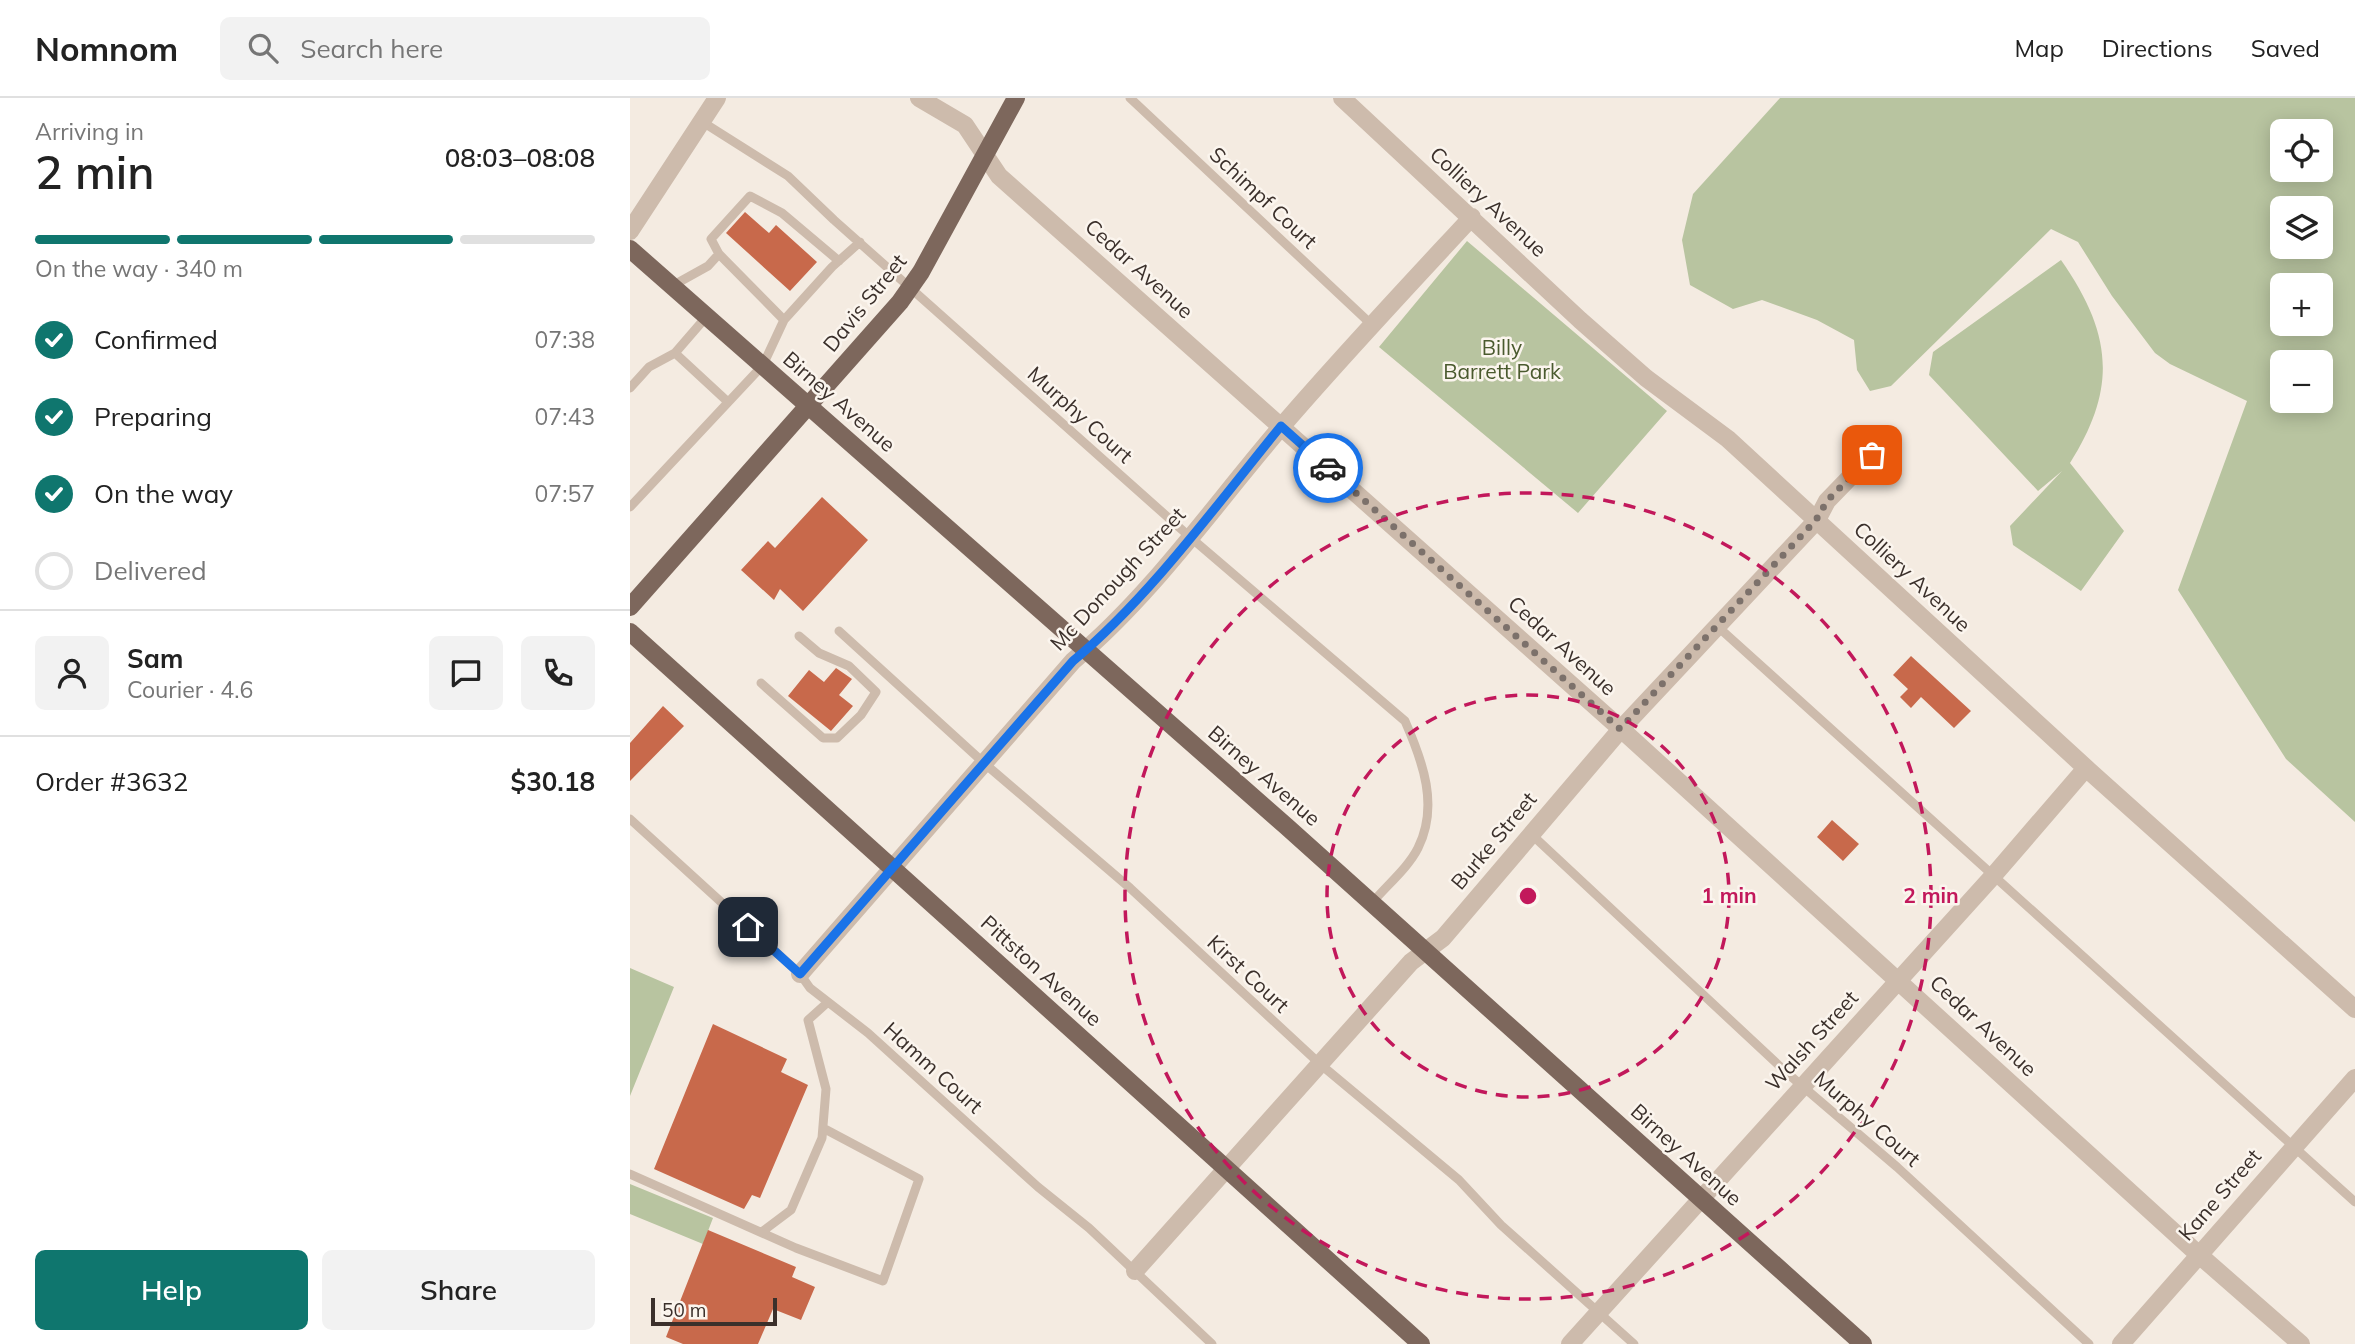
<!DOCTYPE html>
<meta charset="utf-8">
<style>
body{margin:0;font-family:Mulish,sans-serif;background:#f2f2f2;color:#222;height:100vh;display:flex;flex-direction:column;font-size:26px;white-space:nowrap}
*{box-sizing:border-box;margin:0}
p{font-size:23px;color:#767676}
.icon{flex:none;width:38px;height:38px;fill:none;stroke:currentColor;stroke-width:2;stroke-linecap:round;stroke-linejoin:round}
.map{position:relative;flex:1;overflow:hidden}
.sheet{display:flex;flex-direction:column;background:#fff;width:630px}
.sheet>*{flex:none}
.fabs{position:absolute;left:1640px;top:21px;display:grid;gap:14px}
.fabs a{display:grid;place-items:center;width:63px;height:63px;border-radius:10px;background:#fff;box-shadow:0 4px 18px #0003;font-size:35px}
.scale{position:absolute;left:21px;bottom:18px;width:126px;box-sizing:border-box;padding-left:7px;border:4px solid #3b302b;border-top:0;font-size:19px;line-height:24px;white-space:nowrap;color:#3b302b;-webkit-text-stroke:5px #fbf5ee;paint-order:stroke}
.pin{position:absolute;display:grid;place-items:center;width:60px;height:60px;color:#fff;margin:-30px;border-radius:14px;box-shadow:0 4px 10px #0006}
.courier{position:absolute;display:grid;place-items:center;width:70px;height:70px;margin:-35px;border:5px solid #1a73e8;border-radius:50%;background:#fff;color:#222;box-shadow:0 2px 9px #0007}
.overview em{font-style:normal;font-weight:600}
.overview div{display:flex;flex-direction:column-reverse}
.overview{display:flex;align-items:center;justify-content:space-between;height:119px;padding:0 35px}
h1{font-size:46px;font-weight:600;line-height:52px}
.bar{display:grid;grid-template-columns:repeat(4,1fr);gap:10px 7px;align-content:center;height:84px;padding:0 35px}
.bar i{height:9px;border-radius:5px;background:#e0e0e0}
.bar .active{background:#0f766e}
.bar p{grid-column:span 4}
.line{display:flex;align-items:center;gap:18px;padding:0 35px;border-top:2px solid #e0e0e0}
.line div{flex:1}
.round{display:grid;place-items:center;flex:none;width:74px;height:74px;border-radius:10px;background:#f2f2f2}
ol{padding:0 35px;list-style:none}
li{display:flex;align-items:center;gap:21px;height:77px}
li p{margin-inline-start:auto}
li .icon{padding:7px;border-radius:50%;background:#0f766e;color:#fff;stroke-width:4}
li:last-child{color:#767676}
li i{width:38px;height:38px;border:4px solid #e0e0e0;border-radius:50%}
.action{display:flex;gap:14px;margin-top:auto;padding:14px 35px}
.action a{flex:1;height:80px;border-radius:10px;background:#0f766e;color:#fff;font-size:28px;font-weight:600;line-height:80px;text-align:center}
.action a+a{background:#f2f2f2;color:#222}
header{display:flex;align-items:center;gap:42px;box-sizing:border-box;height:98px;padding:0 35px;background:#fff;border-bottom:2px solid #e0e0e0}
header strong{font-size:33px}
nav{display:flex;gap:38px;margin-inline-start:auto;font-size:24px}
.search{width:490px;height:63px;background:#f2f2f2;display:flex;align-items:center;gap:18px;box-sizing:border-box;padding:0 24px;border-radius:10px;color:#767676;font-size:26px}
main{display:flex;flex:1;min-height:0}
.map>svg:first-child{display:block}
.green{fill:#b8c4a0;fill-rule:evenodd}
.building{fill:#c8694b}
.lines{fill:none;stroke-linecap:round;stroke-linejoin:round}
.lane{stroke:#cdbbac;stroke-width:9}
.street{stroke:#cdbbac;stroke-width:18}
.primary{stroke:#7d675c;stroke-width:18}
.done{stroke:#7c716b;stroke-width:7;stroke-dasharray:0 12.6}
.route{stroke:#1a73e8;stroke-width:9}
.ring{fill:none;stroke:#c2185b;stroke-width:3.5;stroke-dasharray:12 9}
.labels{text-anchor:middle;stroke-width:5;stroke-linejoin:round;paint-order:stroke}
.street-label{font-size:21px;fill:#3b302b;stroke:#fbf5ee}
.park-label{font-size:21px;fill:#4a5a2e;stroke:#fbf5ee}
.centre{fill:#c2185b;stroke:#fbf5ee;stroke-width:3.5}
.ring-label{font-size:21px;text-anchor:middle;font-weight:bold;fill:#c2185b;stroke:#fbf5ee;stroke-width:5;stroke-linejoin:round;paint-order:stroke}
</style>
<header>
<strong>Nomnom</strong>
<div class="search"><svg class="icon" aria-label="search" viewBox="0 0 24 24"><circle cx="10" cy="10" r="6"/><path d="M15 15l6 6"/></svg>Search here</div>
<nav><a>Map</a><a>Directions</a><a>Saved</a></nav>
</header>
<main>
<section class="sheet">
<div class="overview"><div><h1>2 min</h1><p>Arriving in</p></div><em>08:03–08:08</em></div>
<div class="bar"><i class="active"></i><i class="active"></i><i class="active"></i><i></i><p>On the way · 340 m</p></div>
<ol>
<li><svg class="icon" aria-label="check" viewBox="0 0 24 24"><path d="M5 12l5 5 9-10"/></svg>Confirmed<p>07:38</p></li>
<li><svg class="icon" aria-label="check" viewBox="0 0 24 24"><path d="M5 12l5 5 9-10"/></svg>Preparing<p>07:43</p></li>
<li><svg class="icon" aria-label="check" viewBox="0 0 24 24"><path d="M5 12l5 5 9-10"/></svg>On the way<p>07:57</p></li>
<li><i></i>Delivered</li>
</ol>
<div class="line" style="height:126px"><a class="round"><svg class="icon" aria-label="person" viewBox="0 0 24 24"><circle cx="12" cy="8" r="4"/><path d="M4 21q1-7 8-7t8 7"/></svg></a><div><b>Sam</b><p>Courier · 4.6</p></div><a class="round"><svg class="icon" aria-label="chat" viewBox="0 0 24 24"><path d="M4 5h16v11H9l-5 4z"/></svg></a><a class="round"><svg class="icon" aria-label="phone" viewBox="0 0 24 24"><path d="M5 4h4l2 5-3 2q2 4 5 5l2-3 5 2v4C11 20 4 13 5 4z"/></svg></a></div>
<div class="line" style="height:91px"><div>Order #3632</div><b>$30.18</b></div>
<div class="action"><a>Help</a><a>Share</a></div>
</section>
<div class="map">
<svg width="1725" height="1246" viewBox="0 0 1725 1246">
<rect width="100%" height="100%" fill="#f4ebe1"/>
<path class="green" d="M1150,0H1725V724L1656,661L1548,492L1617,303L1540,266L1525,255L1482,198L1448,144L1421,131L1261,288L1240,293L1227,272L1224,242L1187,222L1132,202L1103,211L1060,187L1052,142L1063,96ZM1652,33H1690V72H1652ZM1652,110H1690V149H1652ZM1690,187V226H1652V187ZM1690,264V303H1652V264Z
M837,143L1037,313L948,415L749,249Z
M1431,162C1482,235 1488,289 1440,365L1494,433L1451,493L1383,447L1380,428L1432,373L1408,393L1299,277L1303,254Z
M0,870L44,889L0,998Z
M0,1086L83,1120L73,1146L0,1116Z"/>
<path class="building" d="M115,114L139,135L146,127L187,164L160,193L96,135Z
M192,399L238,442L173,513L150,491L144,502L111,472L138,443L145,450Z
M1281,558L1341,613L1324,630L1291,599L1281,610L1270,599L1278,591L1263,577Z
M206,570L222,581L209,597L223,608L201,633L158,598L179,572L194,584Z
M33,608L54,628L0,683V645Z
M1202,722L1229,746L1213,763L1187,739Z
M83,926L157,961L151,974L178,987L130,1100L122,1097L114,1111L24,1071Z
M78,1132L166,1169L162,1179L185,1189L171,1222L143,1211L128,1246H53L36,1239Z"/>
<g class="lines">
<path class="lane" d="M500,0L742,227
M71,23L158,78L204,122L560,439L775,623C793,664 809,708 788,750C778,770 756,788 742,805
M42,188L78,168L89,156
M154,222L89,156L81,141L120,98L152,115L209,163
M45,255L98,304
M0,290L19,269L45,255L77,218
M0,409L133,267L154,222L202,169L230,144
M1087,528L1725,1104
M209,533L354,665L500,790L690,966L829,1082L871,1127L1004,1246
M131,585L193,640H207L231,617L246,594L219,568L189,555L169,538
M0,721L170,876L180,890L238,935L408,1089L459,1130L582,1246
M900,735L1157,975L1267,1069L1459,1246
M0,1076L166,1150L253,1183L289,1081L193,1030
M133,1133L161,1112L192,1040L196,991L178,922L198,904"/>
<path class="street" d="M289,0L335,27L369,78L991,631L1568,1156L1671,1246
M712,0L950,222L1016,280L1098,341L1456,670L1725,911
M0,133L87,0
M170,876L443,563C523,496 584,407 652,328C713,257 778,188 842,119
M505,1173L781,864L813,840L991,631L1187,422L1197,403L1257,341
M940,1246L1363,778L1456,670
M1491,1246L1725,980"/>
<path class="primary" d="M0,151L656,728L1233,1246
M0,509L270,204L291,174L386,0
M0,534L791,1246"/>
</g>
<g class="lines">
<path class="done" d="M698,370L990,631L1186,422L1197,403L1242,357"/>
<path class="route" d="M118,829L170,876L443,563C519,500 588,405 651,328L698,370"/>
</g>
<g class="ring">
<circle cx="898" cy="798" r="201"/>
<circle cx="898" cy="798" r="403"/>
</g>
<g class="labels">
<g class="street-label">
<text transform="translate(633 100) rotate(43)" y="7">Schimpf Court</text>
<text transform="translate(858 104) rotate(43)" y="7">Colliery Avenue</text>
<text transform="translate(509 171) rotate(42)" y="7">Cedar Avenue</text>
<text transform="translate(235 205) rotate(-51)" y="7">Davis Street</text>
<text transform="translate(209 304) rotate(41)" y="7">Birney Avenue</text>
<text transform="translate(450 317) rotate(42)" y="7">Murphy Court</text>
<text transform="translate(1282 479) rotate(43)" y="7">Colliery Avenue</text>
<text transform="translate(488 481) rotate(-47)" y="7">Mc Donough Street</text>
<text transform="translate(932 548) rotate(42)" y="7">Cedar Avenue</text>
<text transform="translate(634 678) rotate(41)" y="7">Birney Avenue</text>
<text transform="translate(864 743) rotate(-50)" y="7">Burke Street</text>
<text transform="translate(411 873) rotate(42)" y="7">Pittston Avenue</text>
<text transform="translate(618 876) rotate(43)" y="7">Kirst Court</text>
<text transform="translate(1353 928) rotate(43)" y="7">Cedar Avenue</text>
<text transform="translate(1182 943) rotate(-48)" y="7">Walsh Street</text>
<text transform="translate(303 970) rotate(42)" y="7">Hamm Court</text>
<text transform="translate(1237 1021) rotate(41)" y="7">Murphy Court</text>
<text transform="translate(1056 1057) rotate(42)" y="7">Birney Avenue</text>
<text transform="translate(1590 1097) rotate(-49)" y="7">Kane Street</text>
</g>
<g class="park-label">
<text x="872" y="257">Billy<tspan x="872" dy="24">Barrett Park</tspan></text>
</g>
</g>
<circle cx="898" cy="798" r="10" class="centre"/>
<g class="ring-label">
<text x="1099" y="805">1 min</text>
<text x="1301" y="805">2 min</text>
</g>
</svg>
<div class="fabs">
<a><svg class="icon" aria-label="locate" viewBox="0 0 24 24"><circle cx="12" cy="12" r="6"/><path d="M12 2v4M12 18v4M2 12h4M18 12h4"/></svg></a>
<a><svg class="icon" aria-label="layers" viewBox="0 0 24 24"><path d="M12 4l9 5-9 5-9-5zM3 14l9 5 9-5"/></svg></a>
<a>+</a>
<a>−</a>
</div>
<div class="scale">50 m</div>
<div class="pin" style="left:1242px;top:357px;background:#ea580c"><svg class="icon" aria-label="bag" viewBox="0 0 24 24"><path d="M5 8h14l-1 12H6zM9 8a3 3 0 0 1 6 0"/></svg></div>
<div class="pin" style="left:118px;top:829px;background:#1f2937"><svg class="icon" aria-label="home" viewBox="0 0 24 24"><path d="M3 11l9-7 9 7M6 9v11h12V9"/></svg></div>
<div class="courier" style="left:698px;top:370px"><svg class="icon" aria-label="car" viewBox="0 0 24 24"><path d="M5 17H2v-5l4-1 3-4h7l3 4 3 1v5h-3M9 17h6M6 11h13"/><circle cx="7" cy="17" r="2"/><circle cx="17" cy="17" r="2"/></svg></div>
</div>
</main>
